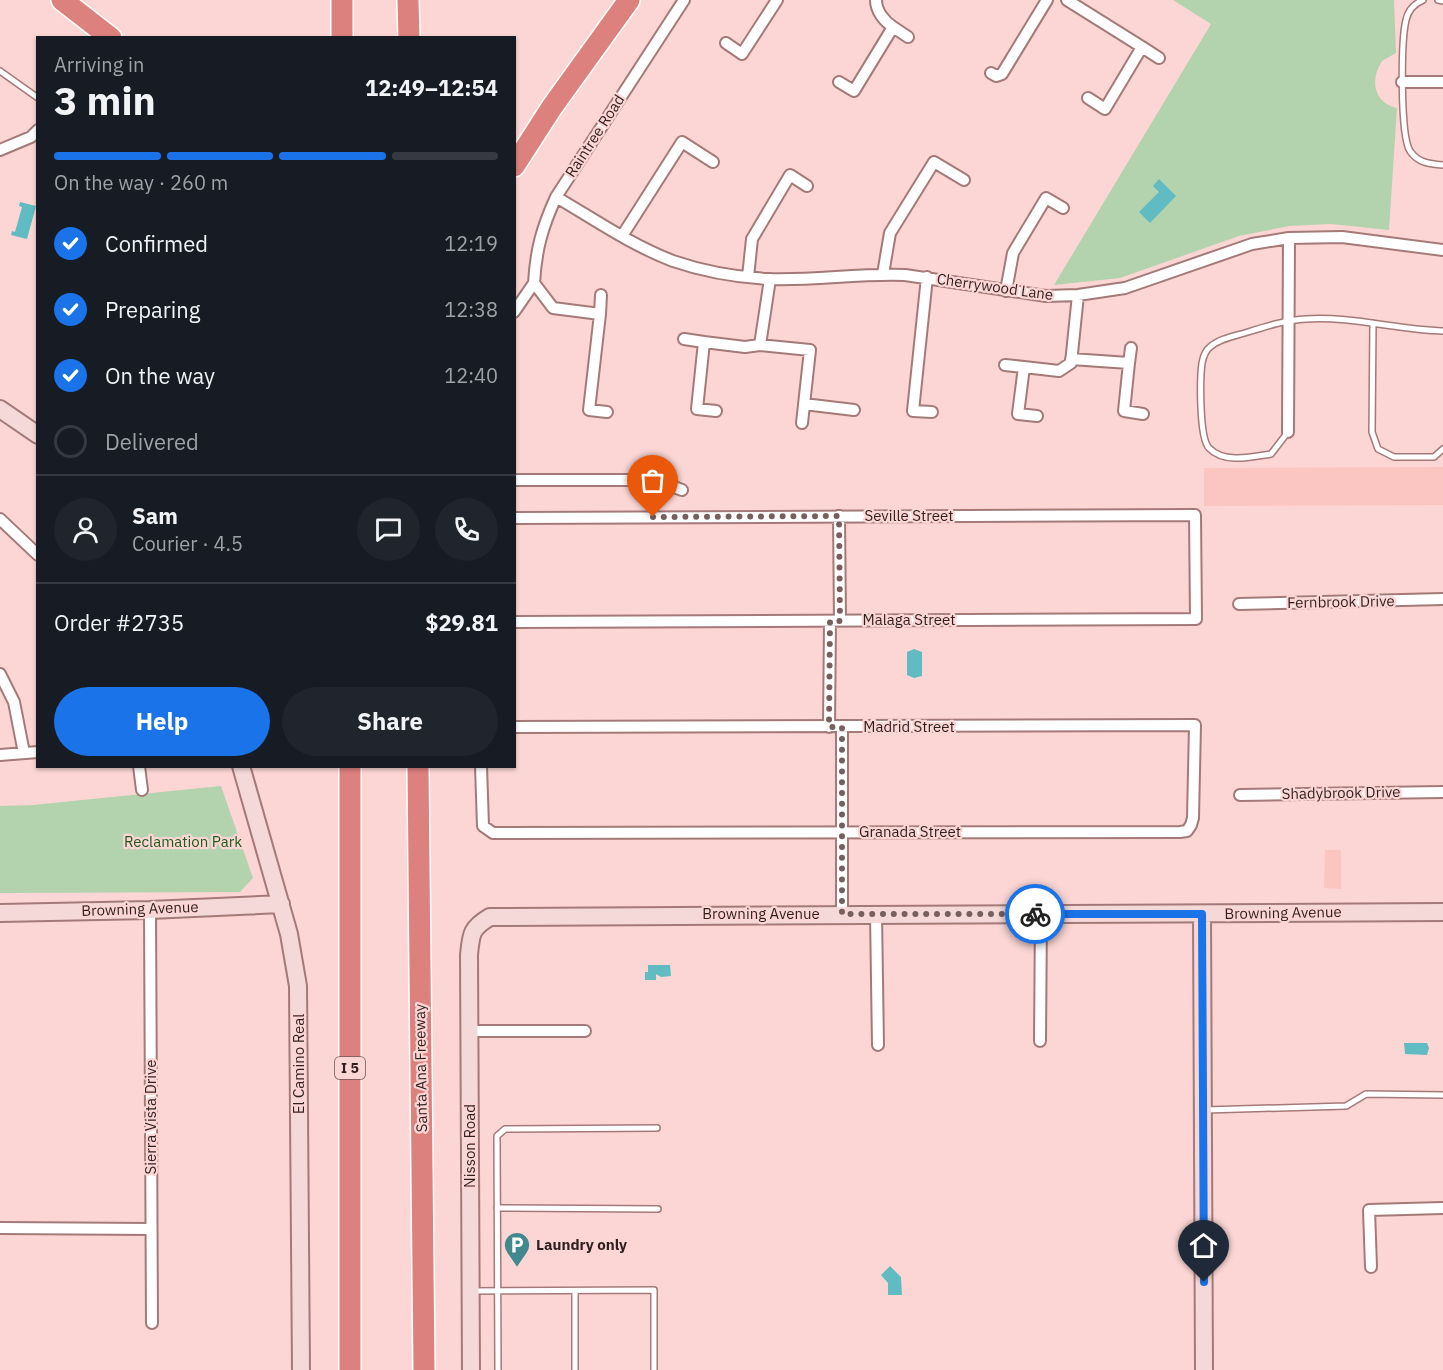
<!DOCTYPE html>
<meta charset="utf-8">
<style>
body{margin:0;font-family:"IBM Plex Sans",sans-serif;background:#20242c;color:#f1f3f6;height:100vh;display:flex;flex-direction:column;font-size:22px;white-space:nowrap}
*{box-sizing:border-box;margin:0}
p{font-size:20px;color:#9ea1a6}
.icon{flex:none;width:33px;height:33px;fill:none;stroke:currentColor;stroke-width:2;stroke-linecap:round;stroke-linejoin:round}
.map{position:relative;flex:1;overflow:hidden}
.side{position:absolute;left:36px;top:36px;width:480px;height:732px;display:flex;flex-direction:column;background:#171b24;border-radius:0px;box-shadow:0 2px 4px #0004}
.side>*{flex:none}
.pin{position:absolute;display:grid;place-items:center;width:51px;height:51px;color:#fff;margin:-62px -26px;border-radius:50% 50% 50% 0;rotate:-45deg;box-shadow:0 0 6px #0007}
.pin .icon{rotate:45deg}
.courier{position:absolute;display:grid;place-items:center;width:60px;height:60px;margin:-30px;border:4px solid #1a73e8;border-radius:50%;background:#fff;color:#222;box-shadow:0 2px 8px #0007}
.headline em{font-style:normal;font-weight:700}
.headline div{display:flex;flex-direction:column-reverse}
.headline{display:flex;align-items:center;justify-content:space-between;height:102px;padding:0 18px}
h1{font-size:39px;font-weight:700;line-height:45px}
.bar{display:grid;grid-template-columns:repeat(4,1fr);gap:9px 6px;align-content:center;height:72px;padding:0 18px}
.bar i{height:8px;border-radius:4px;background:#363941}
.bar .current{background:#1a73e8}
.bar p{grid-column:span 4}
.line{display:flex;align-items:center;gap:15px;padding:0 18px;border-top:2px solid #363941}
.line div{flex:1}
.round{display:grid;place-items:center;flex:none;width:63px;height:63px;border-radius:32px;background:#20242c}
ol{padding:0 18px;list-style:none}
li{display:flex;align-items:center;gap:18px;height:66px}
li p{margin-inline-start:auto}
li .icon{padding:6px;border-radius:50%;background:#1a73e8;color:#fff;stroke-width:4}
li:last-child{color:#9ea1a6}
li i{width:33px;height:33px;border:3px solid #363941;border-radius:50%}
.cta{display:flex;gap:12px;margin-top:auto;padding:12px 18px}
.cta a{flex:1;height:69px;border-radius:36px;background:#1a73e8;color:#fff;font-size:24px;font-weight:700;line-height:69px;text-align:center}
.cta a+a{background:#20242c;color:#f1f3f6}
.map>svg:first-child{display:block}
.built{fill:#fbc5c2}
.green{fill:#b3d3af}
.water{fill:#60bbc2}
.lines{fill:none;stroke-linecap:round;stroke-linejoin:round}
.lane-casing{stroke:#a47a78;stroke-width:8}
.street-casing{stroke:#a47a78;stroke-width:14}
.secondary-casing{stroke:#a47a78;stroke-width:20}
.highway-casing{stroke:#fff;stroke-width:24}
.lane{stroke:#fff;stroke-width:5}
.street{stroke:#fff;stroke-width:10}
.secondary{stroke:#f5d9d8;stroke-width:16}
.highway{stroke:#dd817e;stroke-width:21}
.done{stroke:#775f5e;stroke-width:6;stroke-dasharray:0 10.8}
.route{stroke:#1a73e8;stroke-width:8}
.labels{text-anchor:middle;stroke-width:4.5;stroke-linejoin:round;paint-order:stroke}
.shield{fill:#fbd6d4;stroke:#6d5655;stroke-width:1.5}
.shield-label{font-size:14px;font-weight:bold;fill:#301f1f}
.street-label{font-size:15px;fill:#301f1f;stroke:#fbd6d4}
.park-label{font-size:15px;fill:#1d5c19;stroke:#fbd6d4}
.poi-label{font-size:15px;font-weight:bold;fill:#301f1f;stroke:#fbd6d4;text-anchor:start}
</style>
<div class="map">
<svg width="1443" height="1370" viewBox="0 0 1443 1370">
<rect width="100%" height="100%" fill="#fbd6d4"/>
<path class="built" d="M1443,467V505L1204,506V468Z
M1325,850H1341V889L1324,888Z"/>
<path class="green" d="M1173,0H1394L1396,53L1382,61C1370,79 1373,103 1397,108L1389,230L1331,224L1289,226L1239,236L1120,278L1054,285L1211,24Z
M221,786L253,878L240,892L0,893V806L33,805Z"/>
<path class="water" d="M1159,179L1176,196L1150,223L1139,212L1159,192L1153,186Z
M20,202L36,206L27,239L11,235L12,231L15,232L22,207L19,206Z
M914,649L922,652V676L914,678L907,675V652Z
M648,965H670L671,976L661,977L656,974V980H645V972H648Z
M1404,1043H1427L1429,1048L1427,1055L1405,1054Z
M890,1266L901,1277L902,1295H888V1283L881,1275Z"/>
<g class="lines">
<g class="lane-casing">
<path id="lane" d="M1423,0C1414,4 1408,10 1406,20C1401,41 1400,135 1410,151C1418,163 1430,164 1443,165
M1438,0L1443,1
M0,71L38,98
M1373,323L1372,432L1378,449L1394,457H1434L1443,449
M1288,432L1271,454C1252,457 1224,464 1209,448C1199,438 1200,378 1202,363C1203,358 1206,350 1210,347C1220,338 1236,336 1248,332C1267,326 1286,320 1306,319C1352,316 1397,330 1443,331
M1205,1110L1346,1106L1366,1094L1443,1095
M497,1208L658,1209
M472,1291L654,1290V1370
M575,1291V1370
M498,1370L497,1136L505,1129L657,1128"/>
</g>
<g class="street-casing">
<path id="street" d="M1067,0L1142,47L1105,109L1088,98
M893,27L908,37
M726,43L742,54L777,0
M1142,47L1159,58
M991,73L996,76L1002,74L1047,0
M839,82L854,91L893,27C884,21 876,11 876,0
M1402,82H1443
M0,150L31,137L38,130
M556,197C594,219 631,245 673,261C702,271 736,277 767,279C813,281 859,273 905,275L1046,296L1078,295L1125,288L1252,244L1289,238L1342,237L1443,250
M622,236L682,142L713,162
M883,274L890,233L934,162L964,180
M748,277L752,239L790,175L807,186
M927,277L913,411L932,412
M534,283C536,249 542,228 556,197L684,0
M534,283L553,308L600,314L589,410L607,412
M1006,291L1013,253L1046,198L1063,208
M514,312L534,283
M600,314L601,295
M684,339L704,342
M760,345L770,279
M1071,359L1129,363L1124,411L1143,414
M1129,363L1131,348
M1005,365L1024,367
M804,404L854,410
M716,411L697,409L704,342L745,347L760,345L810,350L802,423
M1037,416L1018,414L1024,367L1059,371L1071,363L1078,295
M1288,432L1289,238
M514,480H656L682,490
M839,516L840,621
M514,518L1195,515L1196,619L514,622
M0,519L38,555
M1239,604L1443,599
M0,674L14,702L24,753
M829,727L830,621
M0,755L38,752
M139,766L142,790
M481,766L483,826L493,833L1180,832L1187,831L1191,825L1193,818L1195,725L514,727
M1240,795L1443,792
M150,910L152,1323
M842,914V727
M876,914L878,1045
M469,1031H585
M1040,1041L1041,914
M0,1228L151,1229
M1371,1267L1369,1210L1443,1208"/>
</g>
<g class="secondary-casing">
<path id="secondary" d="M0,409L38,435
M241,766L289,934L298,986L301,1370
M0,913L150,910L281,904
M1202,914L1204,1370
M471,1370L469,955C471,934 471,928 490,917L1443,912"/>
</g>
<g class="highway-casing">
<path id="highway" d="M62,0L111,38
M342,0V38
M408,0L409,38
M514,166L552,107L629,0
M418,766L424,1370
M350,1370V766"/>
</g>
<use href="#lane" class="lane"/>
<use href="#street" class="street"/>
<use href="#secondary" class="secondary"/>
<use href="#highway" class="highway"/>
</g>
<g class="lines">
<path class="done" d="M653,517L839,516L840,621H830L829,727H842V914H1035"/>
<path class="route" d="M1035,914H1202L1204,1282"/>
</g>
<defs>
<g id="parking-pin" transform="scale(1.35)"><path d="M0 17L-7.5 6A9.5 9.5 0 1 1 7.5 6Z" fill="#41898f" stroke="#fbd6d4"/><path d="M-3.5-5.5H1a3.5 3.5 0 0 1 0 7H-1V5.5H-3.5ZM-1-3.4V-.6H.8a1.4 1.4 0 0 0 0-2.8Z" fill="#fff"/></g>
</defs>
<g fill-rule="evenodd">
<use href="#parking-pin" x="517" y="1245"/>
</g>
<g class="labels">
<rect class="shield" x="335" y="1057" width="30" height="22" rx="4.5"/>
<g class="shield-label">
<text x="350" y="1073">I 5</text>
</g>
<g class="street-label">
<text transform="translate(595 136) rotate(-57)" y="5">Raintree Road</text>
<text transform="translate(995 287) rotate(8)" y="5">Cherrywood Lane</text>
<text x="909" y="521">Seville Street</text>
<text transform="translate(1341 602) rotate(-1)" y="5">Fernbrook Drive</text>
<text x="909" y="625">Malaga Street</text>
<text x="909" y="732">Madrid Street</text>
<text transform="translate(1341 793) rotate(-1)" y="5">Shadybrook Drive</text>
<text x="910" y="837">Granada Street</text>
<text transform="translate(140 909) rotate(-2)" y="5">Browning Avenue</text>
<text transform="translate(1283 913) rotate(-1)" y="5">Browning Avenue</text>
<text x="761" y="919">Browning Avenue</text>
<text transform="translate(299 1064) rotate(-90)" y="5">El Camino Real</text>
<text transform="translate(421 1068) rotate(-91)" y="5">Santa Ana Freeway</text>
<text transform="translate(151 1117) rotate(-90)" y="5">Sierra Vista Drive</text>
<text transform="translate(470 1146) rotate(-90)" y="5">Nisson Road</text>
</g>
<g class="park-label">
<text x="183" y="847">Reclamation Park</text>
</g>
<g class="poi-label">
<text x="536" y="1250">Laundry only</text>
</g>
</g>
</svg>
<div class="pin" style="left:653px;top:517px;background:#ea580c"><svg class="icon" aria-label="bag" viewBox="0 0 24 24"><path d="M5 8h14l-1 12H6zM9 8a3 3 0 0 1 6 0"/></svg></div>
<div class="pin" style="left:1204px;top:1282px;background:#1f2937"><svg class="icon" aria-label="home" viewBox="0 0 24 24"><path d="M3 11l9-7 9 7M6 9v11h12V9"/></svg></div>
<div class="courier" style="left:1035px;top:914px"><svg class="icon" aria-label="bike" viewBox="0 0 24 24"><circle cx="6" cy="16" r="4"/><circle cx="18" cy="16" r="4"/><path d="M6 16l4-8h5l3 8M10 8l3 8H6M13 5h3"/></svg></div>
<section class="side">
<div class="headline"><div><h1>3 min</h1><p>Arriving in</p></div><em>12:49–12:54</em></div>
<div class="bar"><i class="current"></i><i class="current"></i><i class="current"></i><i></i><p>On the way · 260 m</p></div>
<ol>
<li><svg class="icon" aria-label="check" viewBox="0 0 24 24"><path d="M5 12l5 5 9-10"/></svg>Confirmed<p>12:19</p></li>
<li><svg class="icon" aria-label="check" viewBox="0 0 24 24"><path d="M5 12l5 5 9-10"/></svg>Preparing<p>12:38</p></li>
<li><svg class="icon" aria-label="check" viewBox="0 0 24 24"><path d="M5 12l5 5 9-10"/></svg>On the way<p>12:40</p></li>
<li><i></i>Delivered</li>
</ol>
<div class="line" style="height:108px"><a class="round"><svg class="icon" aria-label="person" viewBox="0 0 24 24"><circle cx="12" cy="8" r="4"/><path d="M4 21q1-7 8-7t8 7"/></svg></a><div><b>Sam</b><p>Courier · 4.5</p></div><a class="round"><svg class="icon" aria-label="chat" viewBox="0 0 24 24"><path d="M4 5h16v11H9l-5 4z"/></svg></a><a class="round"><svg class="icon" aria-label="phone" viewBox="0 0 24 24"><path d="M5 4h4l2 5-3 2q2 4 5 5l2-3 5 2v4C11 20 4 13 5 4z"/></svg></a></div>
<div class="line" style="height:78px"><div>Order #2735</div><b>$29.81</b></div>
<div class="cta"><a>Help</a><a>Share</a></div>
</section>
</div>
